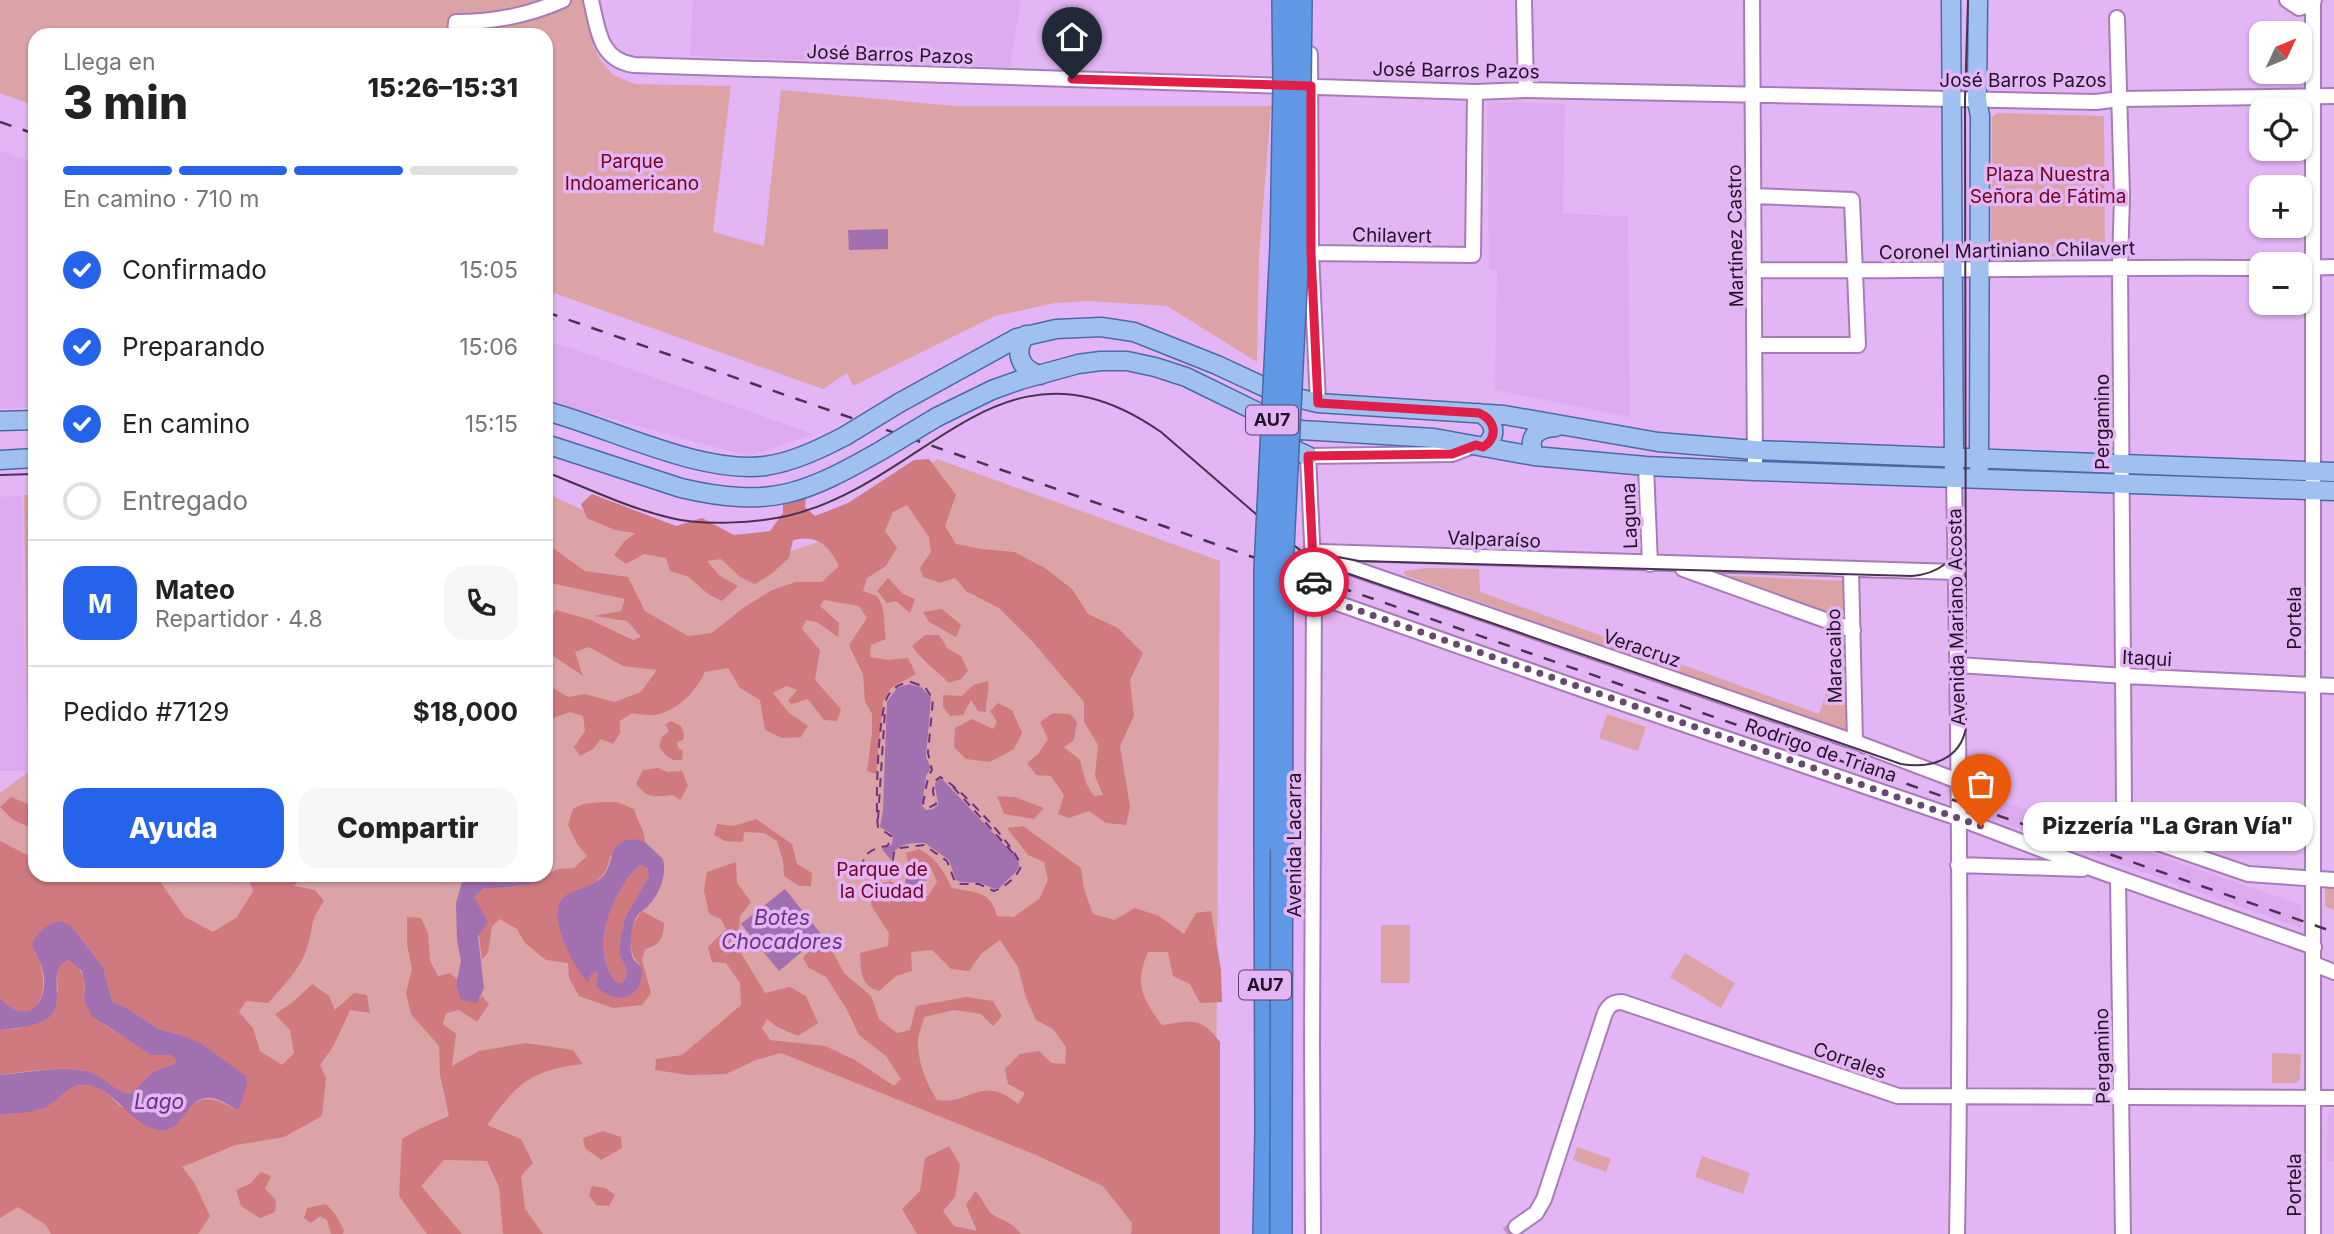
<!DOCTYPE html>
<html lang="es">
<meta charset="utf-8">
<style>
body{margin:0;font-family:Inter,sans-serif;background:#f6f6f6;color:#222;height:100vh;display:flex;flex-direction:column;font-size:26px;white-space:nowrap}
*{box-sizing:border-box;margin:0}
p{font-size:23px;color:#767676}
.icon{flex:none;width:38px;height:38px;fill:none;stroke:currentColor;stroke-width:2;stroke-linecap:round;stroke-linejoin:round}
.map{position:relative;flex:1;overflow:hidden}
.details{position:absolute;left:28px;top:28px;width:525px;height:854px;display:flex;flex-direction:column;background:#fff;border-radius:21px;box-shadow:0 2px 5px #0004}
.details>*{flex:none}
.needle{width:46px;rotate:46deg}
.buttons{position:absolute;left:2249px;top:21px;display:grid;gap:14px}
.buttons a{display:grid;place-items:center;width:63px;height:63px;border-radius:14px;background:#fff;box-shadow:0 2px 5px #0004;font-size:35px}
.pin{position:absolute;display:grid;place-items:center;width:60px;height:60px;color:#fff;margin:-72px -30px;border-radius:50% 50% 50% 0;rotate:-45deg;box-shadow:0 0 7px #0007}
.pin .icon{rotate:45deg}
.courier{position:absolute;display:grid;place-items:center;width:70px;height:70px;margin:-35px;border:5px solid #e11d48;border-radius:50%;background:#fff;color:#222;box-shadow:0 2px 9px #0007}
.bubble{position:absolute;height:49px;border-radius:21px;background:#fff;box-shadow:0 2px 5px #0004;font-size:23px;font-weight:800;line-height:49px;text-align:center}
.overview em{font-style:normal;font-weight:800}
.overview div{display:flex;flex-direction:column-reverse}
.overview{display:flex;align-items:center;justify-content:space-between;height:119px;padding:0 35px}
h1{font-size:46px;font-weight:800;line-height:52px}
.bar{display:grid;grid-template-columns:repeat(4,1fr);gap:10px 7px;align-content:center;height:84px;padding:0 35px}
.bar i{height:9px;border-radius:5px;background:#e0e0e0}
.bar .current{background:#2563eb}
.bar p{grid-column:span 4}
.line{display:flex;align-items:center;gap:18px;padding:0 35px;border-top:2px solid #e0e0e0}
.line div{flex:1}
.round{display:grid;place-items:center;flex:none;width:74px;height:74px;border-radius:21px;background:#f6f6f6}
ol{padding:0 35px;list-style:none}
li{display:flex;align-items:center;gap:21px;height:77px}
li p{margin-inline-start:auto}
li .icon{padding:7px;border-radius:50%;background:#2563eb;color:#fff;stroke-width:4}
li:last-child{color:#767676}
li i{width:38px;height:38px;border:4px solid #e0e0e0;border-radius:50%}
.action{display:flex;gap:14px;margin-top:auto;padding:14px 35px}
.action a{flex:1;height:80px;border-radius:21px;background:#2563eb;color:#fff;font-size:28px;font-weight:800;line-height:80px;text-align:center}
.action a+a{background:#f6f6f6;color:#222}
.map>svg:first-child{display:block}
.built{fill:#ddaaf0}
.green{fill:#dba3a5}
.forest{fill:#d07a7f}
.water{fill:#a070b1;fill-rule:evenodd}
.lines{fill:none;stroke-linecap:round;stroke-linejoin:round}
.ferry{stroke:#6d3281;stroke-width:2;stroke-dasharray:9 7;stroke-linecap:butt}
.minor-tunnel{stroke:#bd94cb;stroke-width:14;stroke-dasharray:14 7;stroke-linecap:butt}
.minor-casing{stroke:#a87bb8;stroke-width:18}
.major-casing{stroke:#4b69a4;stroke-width:21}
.highway-casing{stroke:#4b69a4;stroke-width:24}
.minor{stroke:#fff;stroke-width:14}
.major{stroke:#a0c1f0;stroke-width:18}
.highway{stroke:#6098e6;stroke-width:21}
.tram{stroke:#493151;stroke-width:2}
.rail{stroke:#493151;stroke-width:2.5;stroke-dasharray:12 12;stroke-linecap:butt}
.major-bridge-casing{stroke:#4b69a4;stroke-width:21;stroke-linecap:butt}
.highway-bridge-casing{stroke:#4b69a4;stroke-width:24;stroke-linecap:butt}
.major-bridge{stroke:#a0c1f0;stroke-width:18}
.highway-bridge{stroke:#6098e6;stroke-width:21}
.done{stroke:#664a70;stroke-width:7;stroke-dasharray:0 12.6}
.route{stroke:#e11d48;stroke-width:9}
.labels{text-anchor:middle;stroke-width:7;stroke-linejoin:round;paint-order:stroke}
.shield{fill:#e3b5f4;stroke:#5d4266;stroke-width:2}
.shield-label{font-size:18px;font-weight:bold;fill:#231129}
.street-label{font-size:19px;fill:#231129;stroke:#e3b5f4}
.park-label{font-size:19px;fill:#720420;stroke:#e3b5f4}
.water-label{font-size:21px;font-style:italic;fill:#6d3281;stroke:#e3b5f4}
</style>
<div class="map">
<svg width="2334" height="1234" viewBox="0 0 2334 1234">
<rect width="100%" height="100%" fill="#e3b5f4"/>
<path class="built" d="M693,0H1021L1010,67L690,56Z
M1487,102L1565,104L1563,214L1628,216L1630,417L1495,390L1497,270H1489Z
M0,151L35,163V407L0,409Z
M546,340L582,352L813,434L748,456L546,401Z
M22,495L26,771H0V497Z
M1973,791L2301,905V928L1973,812Z
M2334,1108V1161L2327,1162L2328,1114Z"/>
<path class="green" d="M0,0H589L593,45L601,61L613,75L635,84L731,86L713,232L764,246L781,90L954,106H1271L1259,256L1257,362L1167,306L1089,301L1055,303L995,316L853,386L847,373L823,389L546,290V35H35V106L0,93Z
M1997,113L2104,116L2105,256L1997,257L1991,251L1992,117Z
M937,459L1220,561L1215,1234H0V793L28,772L24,495H35V875H546V493L585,511L762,561L821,541L906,486Z
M1428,568L1479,569L1480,592L1819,714L1842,646L1847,649L1846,732L1407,576L1403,573L1405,571Z
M1712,575L1847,581V616L1834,617Z
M1607,714L1646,727L1638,751L1599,738Z
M2328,884H2334V910L2325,906V890Z
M1381,925H1410V983H1381Z
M1685,953L1735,983L1721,1008L1670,977Z
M2272,1053L2301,1054L2300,1079L2296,1083H2272Z
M1577,1147L1611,1159L1606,1172L1573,1160Z
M1702,1156L1750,1173L1743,1194L1695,1177Z"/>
<path class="forest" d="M929,459L956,495L945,526L956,544L981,549L1014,552L1045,568L1072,589L1088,614L1118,628L1143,653L1130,680L1134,716L1120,746L1130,807L1126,825L1106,823L1089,811L1069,818L1058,814L1064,795L1051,776L1036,775L1027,763L1038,754L1048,739L1040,722L1053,713L1070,714L1077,722L1074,740L1064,747L1080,760L1086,783L1094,796L1103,795L1095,776L1098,745L1084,722V702L1032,641L999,608L966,591L955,578L940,583L923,577L920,568L931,552L929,537L907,505L893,512L885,531L897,548L886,566L867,578L863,591L877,596C887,612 883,621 886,639L871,645L870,657L888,660L908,658L916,674L891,688L883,701L876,774L867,771L872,733V714L865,701L863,675L849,645L867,618L859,606L824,600L820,606L839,623L838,637L817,622L806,620L802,629L820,650L815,680L841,709L837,721L824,720L808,699L792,704L788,701L797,690L786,686L773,693L789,713L808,726L801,737L782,738L765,730L760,700L740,688L728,668L705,672C695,692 679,710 655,715C648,716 639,714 632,713L620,721V733L613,744L601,739L593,749L580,756L574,747L585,731L583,716L570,712L546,721V684L568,697L585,694L614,702L641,692L657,670L623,666L589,647L575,652L583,676L546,651V624L556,610L591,620L633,640L641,637L627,621L594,616L621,611L625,599L546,582V555L550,546L585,571L628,577L645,611L688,636L712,633L743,608L772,590L796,582H822L839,566C828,544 818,535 793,540L789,558L771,574L755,584L740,577L721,559L707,561L720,576L738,586L722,601L708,594L689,577L670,571L666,558L644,554L626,564L614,555L624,542L635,533L615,530L587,518L581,504L592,494L676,526L702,518L734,535L770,531L783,513V501L798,494L806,497L805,507L815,516L848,503L914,460Z
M888,578L903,594L915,599L910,613L896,601L887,603L877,591Z
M942,609L961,625L956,637L929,622L923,612Z
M925,635H939L948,649L961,656L968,671L961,679L949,683C935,669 924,663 912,646Z
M988,681C990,694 985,701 986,712L978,711L971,700L963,715L950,716L943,707V695L962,696L973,685Z
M998,703L1012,710L1022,733L1014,749L990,762L966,759L954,747L955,728L972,719L993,729L997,722L990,711Z
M671,721L681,726L684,734L683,740L677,742L678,748L683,751L682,760C670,762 665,755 659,746L662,737L669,731L665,725Z
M658,768L667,772L682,771L688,786L680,800L673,795C656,797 647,799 636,784L643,770Z
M997,796L1015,797L1044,808L1034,819L1004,814Z
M11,797L35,807V830L12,819L0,807Z
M602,802H617L634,809C637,821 645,830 645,842L636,839L610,857C606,879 590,889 569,894L591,974L596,972L613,997L640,964C625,952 630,924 642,911L664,923C663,939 660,945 645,949L642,960L651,993L642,1005L613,1008L579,996L569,978L568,963L546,960L525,943L517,929L500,919L492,926L488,953L482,959L474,897L484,888H501L536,883L537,878L559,869L574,868L587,856L577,844L568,825L573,809L583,804Z
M756,819L792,844L797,864L812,873L811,886H799L784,876L783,861L777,841L764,833L744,832L743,842L725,841L714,835L717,824L734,826Z
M1023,826L1081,868L1084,889L1093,914L1114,920L1135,908L1159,916L1184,934L1196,913L1211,911L1221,970L1222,1002L1200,1003L1190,984L1173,976L1168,952H1148C1134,984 1142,998 1162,1025C1192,1021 1200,1016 1220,1042V1234H1131L1132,1223L1103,1186L1036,1155L781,1053L756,1060L726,1074L688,1075L655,1070L656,1059L682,1055L741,1005L740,983L726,963L712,962L708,947L726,929L721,919L709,914L704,891L707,872L736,862L737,883L751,902L740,916L738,948L765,993L790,987L806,996L818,1023L798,1036L777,1027L767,1019L762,1028L770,1040L825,1046L855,1060L894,1086L901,1079L886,1056L859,1035L846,1008L826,977L809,968L803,958L809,951L828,948L834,954L844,973L871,996L879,1019L897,1033L910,1030L916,1006L966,997L993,1001L1002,1016L993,1026L981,1014L954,1010L924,1017C922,1026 917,1037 918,1046C919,1065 927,1084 937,1100C970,1106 981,1073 1018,1104L1025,1093L1008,1084L1005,1069L1020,1054L1039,1051L1052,1063L1065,1064L1066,1047L1053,1029L1036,1020L1026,998L1018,967L1000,940L981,954L969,971L951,969L932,950L911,952L912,971L896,976L879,991C860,986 861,971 860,953L888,946L889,933L871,905L874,886L890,881L900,887L908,897L928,896L937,882L931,868L908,862L906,853L919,849C936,858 944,871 952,888C976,893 990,890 997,916L1014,917L1040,898L1048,880L1044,862L1028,855L1007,828Z
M0,841L35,859V875H140L160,882L185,917L213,932L237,917L253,891L247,875H303L294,886L315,890L324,901C309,922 314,926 307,948C300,970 283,986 268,1003L246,1001L239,1012L253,1028L260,1051L282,1065L294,1053L290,1030L275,1014L293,1002L312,984L329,996L335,1010L354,993L367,995L370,1013L350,1010L334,1045L320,1065L326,1078L322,1116L284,1137L236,1145L182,1167L194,1182L210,1216L198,1234H51L46,1225L18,1207L0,1218V1115L41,1109L70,1087L82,1085L95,1086L107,1093L121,1107L178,1122C199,1095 205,1093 235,1109L247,1084L181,1035L158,1029L130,1010L112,1001L103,967L71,926L35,953C56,988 34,1039 0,998Z
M641,865L647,868L649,876L625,918L621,934L619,954L626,968L627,976L622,983L616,982C594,955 605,912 623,885C629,878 633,869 641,865Z
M407,917L421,918L428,933L430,961L438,976L450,973L457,979L456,985L480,999L481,995L489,1004L477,1022L459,1010L446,1013L443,1024L456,1034L452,1066L479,1051L526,1043L573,1050L583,1064C531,1070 517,1083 487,1125L521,1139L533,1163L521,1176L525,1209L543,1234H503L499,1187L487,1161L444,1160L421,1186L462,1234H427L399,1196L402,1139L419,1129L449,1116L440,1075L439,1046L411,1014L406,993L412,969L407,944Z
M69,960C86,970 85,983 84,1001L106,1026L127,1039L171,1055L176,1059V1063L153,1072L130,1094C117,1092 105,1079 92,1073C67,1064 26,1072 0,1075V1030L22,1028L58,992C57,978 54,965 69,960Z
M603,1131L621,1137L622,1148L601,1160L585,1148L583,1138Z
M949,1146L960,1165L955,1197L943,1211L954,1226L977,1231L966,1205L975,1191C982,1197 986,1209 992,1214C1006,1223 1008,1219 1021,1234H917L902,1209L920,1191L925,1158Z
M261,1172L271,1176L265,1189L276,1200L275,1212L260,1218L241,1206L236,1190L251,1183Z
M592,1186L605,1188L615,1195L609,1206L596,1205L589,1195Z
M326,1204L335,1214L344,1230L343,1234H331L327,1220L320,1216L311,1223L304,1218L307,1208Z"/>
<path class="water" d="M888,229V249L849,250L848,230Z
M909,684L921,687L931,697L926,757L931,768L926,776L922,806L926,810L933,809L938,805C938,797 935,792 935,783L939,779L943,780L1017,858L1019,864L1018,870L999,888L994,889L981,883L961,882L956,880L949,860L925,843C910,843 894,843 891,860L882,849L892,844L893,837L890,833L880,827L883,810L887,702L897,688Z
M636,839L645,842L663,859C667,875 660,893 649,905C645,910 640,911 637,916C631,925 628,951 634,960C637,963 640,965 642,968C642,973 642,980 639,985C631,1004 605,999 596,985L598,975L596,972L591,974L588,983C574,967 547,918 562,899C570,889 593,889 604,875C617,857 606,841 636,839ZM641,865L647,868L649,876L625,918L621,934L619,954L626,968L627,976L622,983L616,982C592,953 607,908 626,881C631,874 634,869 641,865Z
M907,865L927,868L924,890L905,887Z
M464,875H536L537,883L501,888H484L474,897L488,922L478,936L484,988L477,1003L461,1000L456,985L461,961L457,940L456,903Z
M785,889L822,935L779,971L741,924Z
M60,921L71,926L103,967L112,1001L130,1010L158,1029L181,1035L202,1044L247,1077V1084L240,1107L236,1109C228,1105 220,1099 211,1098C187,1095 182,1134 160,1130C128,1126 115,1084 83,1085C64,1085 59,1103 43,1108C30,1113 14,1113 0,1115V1075C27,1073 67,1064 92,1073C105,1078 116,1092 130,1094L153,1072L176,1063V1059L171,1055H151L92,1016L84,1001L85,985L82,971L69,960C44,968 68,1003 48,1018C35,1027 16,1028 0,1030V998C23,1025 47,1009 44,977C43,965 36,956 32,945C36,933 48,923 60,921Z"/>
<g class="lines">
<path class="ferry" d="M911,682L925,687L933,699L928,753L932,770C926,779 926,792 923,803L928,808L936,804L933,792L934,782L940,777C958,785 1016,847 1021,866C1018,876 1004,888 994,891L979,884H959L955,882L947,861L924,845L900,848L895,850C892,857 894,867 888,872C872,887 842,853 887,846L892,839L891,836L878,827C875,804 878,721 886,700C890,689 900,683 911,682Z
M953,787L1013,853
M878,819L885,710"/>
<path class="minor-tunnel" d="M1507,1234L1516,1227"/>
<g class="minor-casing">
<path id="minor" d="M591,0C598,29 599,60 634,65L1475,92L1526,90L2096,102L2119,99L2334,96
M1524,0L1526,90
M1752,0L1755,471
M2287,0L2299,8L2309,5L2314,0
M2313,1V1234
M2117,18L2122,196L2120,266L2124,807L2130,824L2143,838L2248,874L2334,880
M455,35L456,22C492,22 530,15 563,0
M1310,54L1311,253L1318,403
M1753,196L1852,200L1858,345H1755
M1311,253L1473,255L1475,92
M2300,268L2334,267
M1754,270C1923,272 2092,266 2261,268
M1646,466L1650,564
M1954,477C1959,729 1962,982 1957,1234
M1313,552L1341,564L1855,742L1958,781
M1321,552L1956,572
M1683,569L1853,630
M1851,569L1855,742
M1314,595L1587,691L1958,818L2096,870L2314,947
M1958,665L2125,676L2334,686
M1958,865L2083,869
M2118,878L2123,1234
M2314,964L2334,972
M1516,1227L1536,1213L1544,1199L1605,1013C1609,1005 1613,1002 1622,1002L1898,1096L2334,1098
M1313,1234L1312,1045L1314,584L1308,456L1452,454L1475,445"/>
</g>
<g class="major-casing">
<path id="major" d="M1951,0L1954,469
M1978,0L1977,100L1980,116L1979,468
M1026,335C1013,351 1020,370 1040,375
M899,403L1017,338L1056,329L1101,327L1134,332L1217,365L1277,393L1318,403L1504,415L1658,442L1755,450L2334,472
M546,411C611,428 699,474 765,466C793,462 820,449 845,436
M1479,413C1495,420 1499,436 1483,447
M937,417L992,390L1020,380L1078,364L1101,361H1127L1155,367L1186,377L1278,422L1301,430L1434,438L1534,456L1646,466L1755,471L2334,491
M0,421L35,420
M1284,435L1295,450L1308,456
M546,444L681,488C771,509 805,494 882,450
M1534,456C1527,436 1537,428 1556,427
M0,460L35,458"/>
</g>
<g class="highway-casing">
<path id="highway" d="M1264,1234L1266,1131L1265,840"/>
</g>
<use href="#minor" class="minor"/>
<use href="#major" class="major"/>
<use href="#highway" class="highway"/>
<path class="tram" d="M546,472C587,488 628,508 671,518C702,526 755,523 787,516C929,483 1002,321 1161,432L1271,527L1305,554L1323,565L1901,764C1930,769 1960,760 1966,728L1965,100L1968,0
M0,475L35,474
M1317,553L1359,561L1912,576C1935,574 1958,562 1959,536"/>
<path class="rail" d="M0,122L35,134
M546,312L2334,932"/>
<g class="major-bridge-casing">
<path id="major-bridge" d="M845,436L899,403
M882,450L937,417"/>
</g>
<g class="highway-bridge-casing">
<path id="highway-bridge" d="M1265,840V570L1281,246L1284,82L1283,0
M1281,1234L1282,568L1298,247L1301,0"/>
</g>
<use href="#major-bridge" class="major-bridge"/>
<use href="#highway-bridge" class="highway-bridge"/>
</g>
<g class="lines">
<path class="done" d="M1314,582V595L1981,826"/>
<path class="route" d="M1072,79L1311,86V253L1318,403L1479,413C1495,420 1499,437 1483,447L1476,445L1452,454L1308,456L1314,582"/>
</g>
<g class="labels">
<g class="shield">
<rect x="1246" y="405.5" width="52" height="29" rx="5"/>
<rect x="1239" y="970.5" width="52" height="29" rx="5"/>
</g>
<g class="shield-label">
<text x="1272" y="426">AU7</text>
<text x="1265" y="991">AU7</text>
</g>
<g class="street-label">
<text transform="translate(890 54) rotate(2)" y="7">José Barros Pazos</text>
<text transform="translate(1456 70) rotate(1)" y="7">José Barros Pazos</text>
<text x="2023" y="87">José Barros Pazos</text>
<text transform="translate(1392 235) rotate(1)" y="7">Chilavert</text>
<text transform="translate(1735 236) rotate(-91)" y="7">Martínez Castro</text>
<text transform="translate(2007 250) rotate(-1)" y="7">Coronel Martiniano Chilavert</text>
<text transform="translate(2102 422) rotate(-90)" y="7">Pergamino</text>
<text transform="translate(1629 516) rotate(-92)" y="7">Laguna</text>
<text transform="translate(1494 539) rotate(2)" y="7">Valparaíso</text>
<text transform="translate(1956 617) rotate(-91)" y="7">Avenida Mariano Acosta</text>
<text transform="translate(2294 618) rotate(-90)" y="7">Portela</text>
<text transform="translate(1642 648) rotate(19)" y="7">Veracruz</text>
<text transform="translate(1834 656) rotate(-91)" y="7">Maracaibo</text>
<text transform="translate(2147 658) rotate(3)" y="7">Itaqui</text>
<text transform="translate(1821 750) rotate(19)" y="7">Rodrigo de Triana</text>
<text transform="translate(1294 845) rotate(-90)" y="7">Avenida Lacarra</text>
<text transform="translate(2102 1056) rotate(-91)" y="7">Pergamino</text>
<text transform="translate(1850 1060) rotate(19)" y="7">Corrales</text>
<text transform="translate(2294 1185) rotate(-90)" y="7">Portela</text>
</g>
<g class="park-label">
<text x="632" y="168">Parque<tspan x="632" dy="22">Indoamericano</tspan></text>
<text x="2048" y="181">Plaza Nuestra<tspan x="2048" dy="22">Señora de Fátima</tspan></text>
<text x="882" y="876">Parque de<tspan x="882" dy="22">la Ciudad</tspan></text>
</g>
<g class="water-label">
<text x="782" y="925">Botes<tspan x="782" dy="24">Chocadores</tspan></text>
<text x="159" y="1109">Lago</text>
</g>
</g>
</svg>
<div class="buttons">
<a><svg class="needle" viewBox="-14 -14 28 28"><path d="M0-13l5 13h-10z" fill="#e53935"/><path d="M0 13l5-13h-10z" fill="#767676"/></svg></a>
<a><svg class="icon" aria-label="locate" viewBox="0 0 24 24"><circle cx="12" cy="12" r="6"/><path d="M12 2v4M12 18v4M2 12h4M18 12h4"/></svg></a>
<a>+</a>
<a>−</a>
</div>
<div class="pin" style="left:1981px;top:826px;background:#ea580c"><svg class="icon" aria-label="bag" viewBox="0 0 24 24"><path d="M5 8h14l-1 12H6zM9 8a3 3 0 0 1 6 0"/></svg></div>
<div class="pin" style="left:1072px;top:79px;background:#1f2937"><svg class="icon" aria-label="home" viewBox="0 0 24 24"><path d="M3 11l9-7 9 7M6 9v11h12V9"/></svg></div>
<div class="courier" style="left:1314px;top:582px"><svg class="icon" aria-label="car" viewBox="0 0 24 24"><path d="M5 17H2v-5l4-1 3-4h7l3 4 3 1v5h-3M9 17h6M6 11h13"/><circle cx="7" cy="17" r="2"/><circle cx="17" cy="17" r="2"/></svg></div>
<div class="bubble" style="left:2023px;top:802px;width:290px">Pizzería &quot;La Gran Vía&quot;</div>
<section class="details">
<div class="overview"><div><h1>3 min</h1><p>Llega en</p></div><em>15:26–15:31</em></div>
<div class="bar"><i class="current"></i><i class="current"></i><i class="current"></i><i></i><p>En camino · 710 m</p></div>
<ol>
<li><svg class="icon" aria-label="check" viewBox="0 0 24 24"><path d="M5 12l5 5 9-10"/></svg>Confirmado<p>15:05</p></li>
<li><svg class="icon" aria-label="check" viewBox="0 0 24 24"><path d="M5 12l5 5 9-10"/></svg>Preparando<p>15:06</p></li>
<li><svg class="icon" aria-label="check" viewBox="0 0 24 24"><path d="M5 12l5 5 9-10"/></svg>En camino<p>15:15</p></li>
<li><i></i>Entregado</li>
</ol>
<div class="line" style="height:126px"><b class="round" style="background:#2563eb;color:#fff">M</b><div><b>Mateo</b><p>Repartidor · 4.8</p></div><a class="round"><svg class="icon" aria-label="phone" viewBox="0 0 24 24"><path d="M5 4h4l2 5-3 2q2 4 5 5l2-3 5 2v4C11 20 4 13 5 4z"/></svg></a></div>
<div class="line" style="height:91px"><div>Pedido #7129</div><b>$18,000</b></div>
<div class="action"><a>Ayuda</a><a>Compartir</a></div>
</section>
</div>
